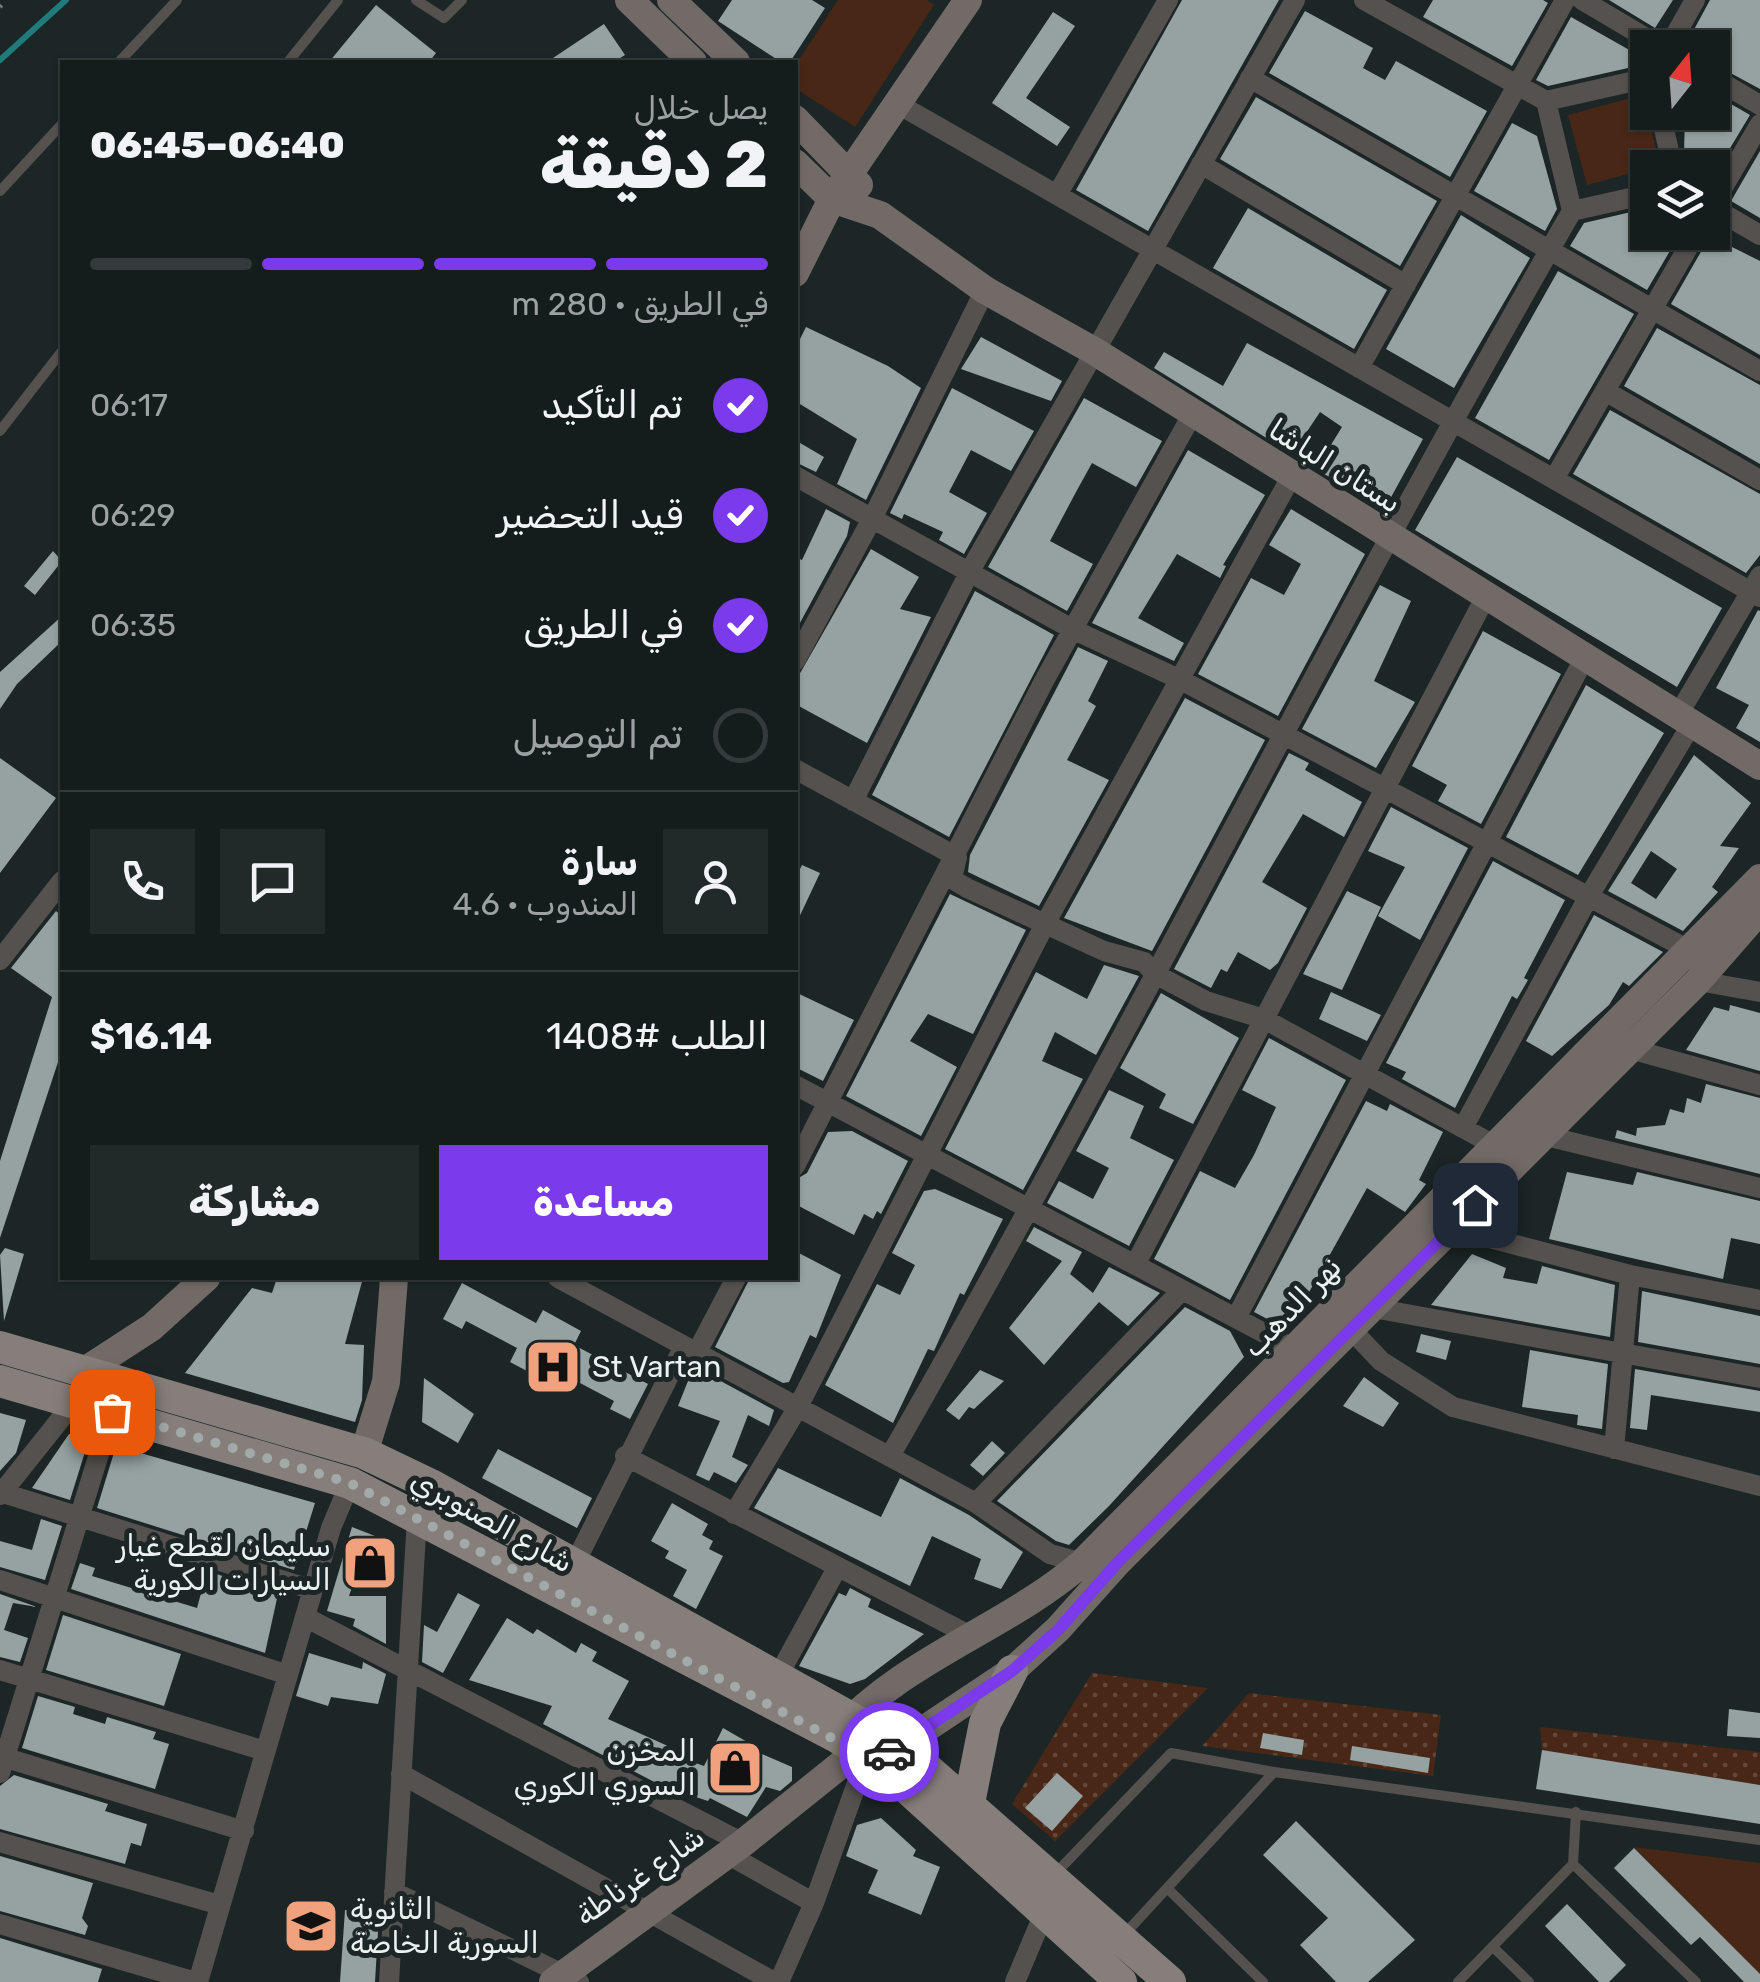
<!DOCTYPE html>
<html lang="ar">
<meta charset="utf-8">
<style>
body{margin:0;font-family:Rubik,Cairo,sans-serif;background:#222929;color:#f1f3f6;direction:rtl;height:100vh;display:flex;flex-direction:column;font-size:38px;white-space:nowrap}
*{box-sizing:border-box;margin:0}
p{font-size:32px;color:#9da1a3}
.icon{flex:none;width:55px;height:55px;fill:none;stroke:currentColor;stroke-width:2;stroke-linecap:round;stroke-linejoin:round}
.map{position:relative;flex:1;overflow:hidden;direction:ltr}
.drawer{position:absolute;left:60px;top:60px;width:738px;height:1220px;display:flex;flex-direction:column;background:#151c1c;border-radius:0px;box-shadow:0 2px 8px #0004,0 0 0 2px #343a3b;direction:rtl}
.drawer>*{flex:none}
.needle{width:65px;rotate:17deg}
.tools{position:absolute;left:1630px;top:30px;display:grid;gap:20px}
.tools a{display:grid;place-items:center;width:100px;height:100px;border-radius:0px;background:#151c1c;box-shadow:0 2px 8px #0004,0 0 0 2px #343a3b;font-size:50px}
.pin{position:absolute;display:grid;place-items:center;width:85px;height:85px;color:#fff;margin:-42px;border-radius:20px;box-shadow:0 5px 15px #0006}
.courier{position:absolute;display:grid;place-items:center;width:100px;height:100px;margin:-50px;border:8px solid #7c3aed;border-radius:50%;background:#fff;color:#222;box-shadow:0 2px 12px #0007}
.overview em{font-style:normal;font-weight:800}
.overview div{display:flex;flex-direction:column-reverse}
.overview{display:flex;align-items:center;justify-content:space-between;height:170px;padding:0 30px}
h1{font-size:65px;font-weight:800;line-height:75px}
.bar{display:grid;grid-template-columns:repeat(4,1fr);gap:15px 10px;align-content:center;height:120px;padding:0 30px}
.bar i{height:12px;border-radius:8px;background:#343a3b}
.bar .current{background:#7c3aed}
.bar p{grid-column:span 4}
.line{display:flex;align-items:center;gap:25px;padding:0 30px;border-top:2px solid #343a3b}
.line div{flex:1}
.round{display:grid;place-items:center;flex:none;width:105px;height:105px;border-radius:0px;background:#222929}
ol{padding:0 30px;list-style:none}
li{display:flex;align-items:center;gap:30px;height:110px}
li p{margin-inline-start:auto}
li .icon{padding:10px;border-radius:50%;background:#7c3aed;color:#fff;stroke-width:4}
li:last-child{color:#9da1a3}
li i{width:55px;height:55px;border:5px solid #343a3b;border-radius:50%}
.cta{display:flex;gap:20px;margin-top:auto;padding:20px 30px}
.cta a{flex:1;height:115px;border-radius:0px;background:#7c3aed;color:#fff;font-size:40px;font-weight:800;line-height:115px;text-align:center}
.cta a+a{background:#222929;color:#f1f3f6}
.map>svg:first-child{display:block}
.grass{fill:url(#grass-dots)}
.park{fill:#492717}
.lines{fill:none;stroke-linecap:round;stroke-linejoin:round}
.stream{stroke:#207c7b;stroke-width:6}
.building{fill:#96a2a2;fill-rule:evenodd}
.path{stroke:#757e7d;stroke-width:4;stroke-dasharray:2.5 8;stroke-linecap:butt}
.lane{stroke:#55514f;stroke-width:10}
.street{stroke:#55514f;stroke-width:20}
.secondary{stroke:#716a67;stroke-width:28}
.primary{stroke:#867e7a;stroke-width:32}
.done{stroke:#a2aaa9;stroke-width:10;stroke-dasharray:0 18}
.route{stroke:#7c3aed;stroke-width:12}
.labels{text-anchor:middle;stroke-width:10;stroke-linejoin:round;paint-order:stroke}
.street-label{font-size:30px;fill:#eaf1f0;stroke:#1c2626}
.poi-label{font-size:30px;fill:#eaf1f0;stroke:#1c2626;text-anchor:start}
</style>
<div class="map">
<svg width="1760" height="1982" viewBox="0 0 1760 1982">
<defs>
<pattern id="grass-dots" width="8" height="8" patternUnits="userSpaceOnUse" patternTransform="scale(2.5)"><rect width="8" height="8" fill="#492717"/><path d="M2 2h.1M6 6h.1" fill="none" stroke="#634739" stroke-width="1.8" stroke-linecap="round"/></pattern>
</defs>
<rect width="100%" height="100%" fill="#1c2626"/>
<path class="grass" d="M1092,1673L1208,1688L1055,1841L1012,1804Z
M1249,1693L1441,1715L1433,1776L1202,1746Z
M1540,1727L1760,1752V1785L1542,1750Z"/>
<path class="park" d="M838,0H927L934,5L855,127L795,88V66Z
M1641,95L1661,165L1587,185L1568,115Z
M1634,1847L1760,1863V1975Z"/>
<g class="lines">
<path class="stream" d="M0,60L66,0"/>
</g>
<path class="building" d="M732,0H812L825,8L790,62H781L718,21Z
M1182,0H1279L1148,231L1076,190Z
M1433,0H1543L1548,3L1512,66L1423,17Z
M1609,0H1673L1655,28Z
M1710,0H1760V89L1712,63V48H1684Z
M376,5L436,53L429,62H329Z
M1305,11L1373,48L1363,68L1385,80L1396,61L1487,111L1450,177L1269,73Z
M1053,12L1075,26L1026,98L1070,127L1057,146L992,103Z
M1571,17L1640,56L1637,66L1548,86L1536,80Z
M604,24L625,55L614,62H547Z
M1712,93L1750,115L1712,178V168H1686L1684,155L1685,112H1712Z
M1256,97L1437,201L1400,266L1220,159Z
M1512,123L1537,136L1557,209L1545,231L1474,191Z
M1760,151V218L1731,201Z
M1248,208L1387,290L1354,349L1213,268Z
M1648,208V232H1681L1647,290L1570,246L1584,223Z
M1461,215L1530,258L1454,388L1386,349Z
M1710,236L1760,261V355L1671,304Z
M1558,271L1634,314L1549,460L1475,418Z
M806,327L888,366L921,388L866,500L837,484L857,439L795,401V349Z
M1657,328L1760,385V464L1624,386Z
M981,337L1062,381L1051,401L961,369Z
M1247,343L1423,439L1384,510L1316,469L1342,427L1320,412L1292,454L1154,368L1164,352L1223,386Z
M952,388L1034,431L1011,471L971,450L949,492L987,513L964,554L939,540L943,532L904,514L902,519L890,513Z
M1084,398L1162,441L1136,487L1092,463L1076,492L1050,541L1093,564L1067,611L988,567Z
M1610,410L1760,494V555L1746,573L1573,474Z
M795,440L824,457L816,472L795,462Z
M1188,450L1265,495L1223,565L1226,566L1220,578L1177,554L1138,618L1184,643L1174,661L1092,623Z
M1457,457L1722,608L1677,687L1415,530Z
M826,509L850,522L847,536L795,632V557L802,560Z
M1291,509L1365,554L1278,716L1198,674L1251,578L1284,595L1301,564L1269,545Z
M871,549L919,577L900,609L931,617L867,743L795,704V682Z
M53,551L62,561L35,595L24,586Z
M1380,585L1411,601L1374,681L1415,702L1376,768L1302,729Z
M975,591L1054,635L949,837L872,795Z
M1758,610L1760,611V742L1736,728L1749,705L1716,688Z
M62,616V641L17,684L0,709V672Z
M1483,631L1561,674L1481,824L1438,801L1447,785L1412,766Z
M1078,647L1108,661L1088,701L1096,706L1067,760L1109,780L1039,906L968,872L970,855Z
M1586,685L1664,733L1578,875L1506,837Z
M1185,698L1265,740L1152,951L1064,918Z
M1289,753L1309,763L1305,770L1362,802L1344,837L1303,814L1262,882L1307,908L1278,963L1270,970L1238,952L1227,972L1221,969L1211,988L1174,969Z
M1694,755L1751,803L1720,846L1739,848L1712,887L1718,892L1683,931L1608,891ZM1651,851L1677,869L1656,899L1631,883Z
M0,758L56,798L0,873Z
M1391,807L1468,848L1420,940L1378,916L1405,867L1368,851Z
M1493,861L1565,900L1524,978L1528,980L1517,999L1512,996L1455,1108L1402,1079L1406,1072L1386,1063Z
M802,865L820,873L795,926V879Z
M1347,891L1381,907L1342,990L1303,974Z
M950,894L1026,930L973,1034L928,1014L910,1041L957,1067L921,1136L846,1096Z
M56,911L62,916V1050L0,1238V1161L52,997L11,968Z
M1594,915L1663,952L1629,986L1623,982L1609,1005L1552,1056L1526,1041Z
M1104,965L1139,976L1096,1055L1055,1032L1042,1061L1083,1079L1023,1190L945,1149L1036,972L1087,999Z
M795,992L854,1020L823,1081L795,1067Z
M1331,992L1381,1015L1367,1041L1319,1019Z
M1161,993L1239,1038L1193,1124L1159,1108L1166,1094L1120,1068Z
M1730,1005L1760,1013V1071L1686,1050L1714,1007L1729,1011Z
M1269,1038L1346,1080L1230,1300L1154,1259L1200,1171L1235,1188L1254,1155L1276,1107L1242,1090Z
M1706,1084L1760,1098V1174L1615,1138L1617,1130L1636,1136L1637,1128L1665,1125L1670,1109L1684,1113L1687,1098L1701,1103Z
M1109,1090L1144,1106L1130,1138L1174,1160L1129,1246L1047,1203L1059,1181L1093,1199L1109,1168L1076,1151Z
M1366,1101L1387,1111L1390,1104L1443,1132L1419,1180L1426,1184L1405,1212L1367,1188L1288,1330L1254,1312Z
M852,1131L908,1161L881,1214L877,1211L873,1219L864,1214L854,1235L795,1204V1180L807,1173L828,1132Z
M1567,1172L1633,1185L1637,1172L1760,1201V1244L1731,1238L1723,1279L1549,1239Z
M935,1189L1003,1219L964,1295L960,1293L934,1351L928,1349L893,1423L825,1385L877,1284L900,1295L915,1265L892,1253L924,1191Z
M1034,1227L1082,1252L1070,1274L1093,1293L1109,1267L1160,1293L1128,1326L1099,1302L1044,1365L1009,1328L1062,1261L1026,1241Z
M5,1248L24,1254L4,1321L0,1255Z
M795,1251L841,1275L816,1338L810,1335L789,1382L783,1383L715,1347L750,1278H795Z
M1472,1254L1506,1268L1503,1278L1537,1284L1542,1266L1615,1285L1610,1337L1431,1305Z
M277,1278H363L345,1344L364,1345L362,1400L355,1422L185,1373L252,1288L272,1293Z
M462,1283L536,1323L543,1310L581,1331L574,1345L648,1384L630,1419L610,1409L614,1401L563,1374L557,1387L510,1362L517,1348L466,1321L462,1329L443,1319Z
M1642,1291L1760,1316V1364L1638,1342Z
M1185,1307L1230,1331L1244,1357L1109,1506L1069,1545L1056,1541L997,1501Z
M1421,1334L1451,1341L1446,1360L1416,1352Z
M1530,1350L1608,1364L1602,1429L1577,1425L1578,1415L1522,1407Z
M1635,1369L1760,1391V1412L1651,1395L1647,1430L1630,1428Z
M980,1370L1004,1381L974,1409L969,1407L959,1420L946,1410Z
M692,1371L703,1376L704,1372L774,1410L769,1426L748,1415L732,1457L748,1465L736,1483L714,1472L709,1481L696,1475L720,1421L678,1406Z
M1364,1377L1399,1403L1383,1427L1343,1406Z
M424,1378L474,1414L458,1443L422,1422Z
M0,1413L26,1420L16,1453L0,1471Z
M69,1434L89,1439L70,1500L32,1488Z
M992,1441L1005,1453L983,1476L970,1465Z
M116,1446L315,1503L294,1570L97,1508Z
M498,1449L592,1498L577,1528L482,1478Z
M778,1468L881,1517L900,1478L969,1515L1023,1552L1001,1589L974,1579L981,1559L932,1536L910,1586L754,1508Z
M672,1503L708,1524L702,1535L713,1541L709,1549L723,1556L696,1609L673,1596L687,1570L665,1558L669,1551L651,1541Z
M41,1519L62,1526L45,1580L0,1567V1541L32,1550Z
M352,1527L393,1543L385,1571L360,1563L349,1596H386V1644L353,1626L355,1619L327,1611Z
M80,1563L95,1568L92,1576L197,1608L207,1571L278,1594L265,1653L71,1589Z
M850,1588L871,1599L868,1607L924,1634L865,1679L850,1684L799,1666L839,1593L846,1596Z
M458,1593L480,1605L443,1673L422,1662L424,1625L437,1632Z
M0,1594L37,1607L13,1603L4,1630L28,1638L20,1662L0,1657Z
M63,1615L181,1654L164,1706L46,1670Z
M507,1618L533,1634L537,1629L576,1653L581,1643L597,1652L592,1661L629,1681L608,1719L670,1747L667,1753L704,1766L723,1728L756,1747L755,1751L792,1767V1781L780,1791L766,1787L747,1817L710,1798L708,1801L662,1786L543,1724L552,1706L469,1680Z
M309,1653L362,1669L363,1662L386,1674L378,1704L331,1697L328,1706L296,1696Z
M38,1696L75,1707L73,1714L105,1724L107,1717L156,1732L153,1739L169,1744L155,1789L22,1748Z
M1729,1709L1760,1713V1738L1727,1736Z
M1263,1733L1304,1740L1302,1755L1260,1748Z
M1352,1746L1430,1758L1428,1773L1350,1760Z
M1542,1750L1760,1785V1824L1536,1789Z
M1057,1773L1083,1796L1052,1831L1025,1808Z
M14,1775L108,1804L105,1811L147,1824L141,1846L131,1843L125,1864L0,1829V1786Z
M881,1818L916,1850L913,1856L940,1867L921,1915L868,1893L878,1870L846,1856L857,1825Z
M1296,1821L1415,1940L1368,1982H1336L1300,1945L1328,1918L1263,1855Z
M1634,1848L1760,1974V1982H1744L1700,1937L1691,1945L1614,1868Z
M0,1856L93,1883L82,1918L88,1926L85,1935L0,1911Z
M1567,1904L1626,1965L1609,1982H1599L1545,1926Z
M345,1910L379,1915L375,1982H340Z
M0,1938L102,1969L98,1982H0Z"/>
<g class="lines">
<path class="path" d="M0,7L7,0"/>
<path class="lane" d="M416,0L444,18L462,0
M119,62L177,0
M288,62L338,0
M0,191L62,124
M0,431L62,351
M1576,1812L1573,1864L1696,1982
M1054,1875L1171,1753L1274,1772
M1167,1888L1263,1982
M1122,1937L1274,1772L1760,1840
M1493,1947L1529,1982
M1458,1982L1573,1864"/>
<path class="street" d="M1364,0L1546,101L1648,78
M1582,0L1663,48
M1668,48L1695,0
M1712,77L1760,105
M1250,78L1760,371
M1546,101L1572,211L1648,194
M898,104L1760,597
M1660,112L1673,168
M1201,164L1406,285
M1057,195L1168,0
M1712,206L1760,124
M1712,207L1760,235
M1359,368L1565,0
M1605,391L1760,480
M795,476L1074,630L1181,680L1689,950
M1554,479L1697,232
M795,661L873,517L985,290
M1678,715L1760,576
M795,769L957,857L952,879L967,888L1104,951L1144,962L1155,974L1206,1001L1264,1019L1494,1145
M853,801L971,569L1295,0
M0,960L62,881
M1698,981L1760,992
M1627,1048L1760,1085
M795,1085L1296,1350
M1464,1126L1589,896L1691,725
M1542,1135L1760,1188
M795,1166L1044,681L1193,413
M1452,1228L1630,1275L1760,1300
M1135,1265L1486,596
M558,1278L976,1503L1050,1554L1082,1563
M1373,1308L1760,1378
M1236,1318L1585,657
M1343,1321L1381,1361L1453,1407L1760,1486
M697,1352L736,1278
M1614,1449L1630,1275
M625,1456L971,1636
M890,1456C1126,1046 1335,621 1572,211
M0,1492L313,1590
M0,1495L75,1401
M976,1503L1182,1290
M734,1514L798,1407L1045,924L1291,477
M573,1567L684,1346
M0,1580L288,1675
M305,1617L743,1843
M0,1670L265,1751
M778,1676L837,1568
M0,1756L244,1831
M0,1773L112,1412
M401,1774L774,1982
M0,1842L220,1905
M727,1854L814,1903
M394,1892L579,1982
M0,1924L196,1982
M198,1982L331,1528L350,1483
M389,1982L417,1518
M779,1982L814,1903L867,1755
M1015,1982L1045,1911"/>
<path class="secondary" d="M629,0L693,62
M671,0L736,62
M795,119L859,185
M795,163L832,199L880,215L985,290L1094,351L1760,766
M795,273L832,199L968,0
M86,1370L152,1327L206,1278
M364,1453L386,1382L394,1278
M838,1733C905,1658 1007,1628 1082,1563L1760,878
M886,1755L1012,1671L1058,1629L1118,1562L1698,981L1760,910
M553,1982L743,1843L859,1750"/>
<path class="primary" d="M0,1347L364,1453L433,1486L900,1745L1170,1982
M0,1381L350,1483L835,1736L877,1761L1121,1982
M969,1803L985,1723L1012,1671"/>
</g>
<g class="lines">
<path class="done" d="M112,1412L350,1483L877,1762L889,1752"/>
<path class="route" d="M889,1752L1012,1671L1058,1630L1118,1562L1475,1205"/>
</g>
<defs>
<g id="hospital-square" transform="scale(2.875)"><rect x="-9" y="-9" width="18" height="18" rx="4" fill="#f1a17c" stroke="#1c2626"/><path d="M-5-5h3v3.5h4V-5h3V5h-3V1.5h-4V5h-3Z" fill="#111"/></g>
<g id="shop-square" transform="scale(2.875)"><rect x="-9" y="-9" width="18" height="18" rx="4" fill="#f1a17c" stroke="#1c2626"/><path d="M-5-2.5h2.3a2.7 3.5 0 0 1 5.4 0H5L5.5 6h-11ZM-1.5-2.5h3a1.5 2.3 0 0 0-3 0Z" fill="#111"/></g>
<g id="school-square" transform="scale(2.875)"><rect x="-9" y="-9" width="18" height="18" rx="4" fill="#f1a17c" stroke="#1c2626"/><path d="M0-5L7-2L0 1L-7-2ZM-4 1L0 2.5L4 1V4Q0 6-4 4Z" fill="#111"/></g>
</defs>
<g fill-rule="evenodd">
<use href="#hospital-square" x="553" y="1367"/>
<use href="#shop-square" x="370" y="1563"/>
<use href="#shop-square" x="735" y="1768"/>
<use href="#school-square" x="311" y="1926"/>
</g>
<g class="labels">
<g class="street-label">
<text transform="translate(1335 466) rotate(32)" y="10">بستان الباشا</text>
<text transform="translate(1292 1307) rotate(-46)" y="10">نهر الدهب</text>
<text transform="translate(492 1521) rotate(29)" y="10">شارع الصنوبري</text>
<text transform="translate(640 1876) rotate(-35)" y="10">شارع غرناطة</text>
</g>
<g class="poi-label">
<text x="592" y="1377">St Vartan</text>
<text x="331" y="1556" text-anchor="end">سليمان لقطع غيار<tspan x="331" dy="34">السيارات الكورية</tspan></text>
<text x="696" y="1761" text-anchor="end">المخزن<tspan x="696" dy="34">السوري الكوري</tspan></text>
<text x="350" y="1919">الثانوية<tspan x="350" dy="34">السورية الخاصة</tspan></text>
</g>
</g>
</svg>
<div class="tools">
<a><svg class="needle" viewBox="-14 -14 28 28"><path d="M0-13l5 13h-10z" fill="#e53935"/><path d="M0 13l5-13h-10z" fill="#9da1a3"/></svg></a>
<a><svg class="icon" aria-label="layers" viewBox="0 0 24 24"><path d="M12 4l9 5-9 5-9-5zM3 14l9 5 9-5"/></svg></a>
</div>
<div class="pin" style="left:112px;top:1412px;background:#ea580c"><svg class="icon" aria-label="bag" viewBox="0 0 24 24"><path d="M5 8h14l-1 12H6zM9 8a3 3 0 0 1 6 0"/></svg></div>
<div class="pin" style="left:1475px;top:1205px;background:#1f2937"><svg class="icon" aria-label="home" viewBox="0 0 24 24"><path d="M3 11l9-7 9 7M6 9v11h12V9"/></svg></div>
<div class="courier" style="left:889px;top:1752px"><svg class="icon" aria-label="car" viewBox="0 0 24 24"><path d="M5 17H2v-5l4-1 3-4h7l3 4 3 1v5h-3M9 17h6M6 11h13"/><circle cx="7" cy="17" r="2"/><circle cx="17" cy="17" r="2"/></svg></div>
<section class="drawer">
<div class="overview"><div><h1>2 دقيقة</h1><p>يصل خلال</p></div><em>06:40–06:45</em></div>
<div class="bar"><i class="current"></i><i class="current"></i><i class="current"></i><i></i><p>في الطريق · 280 m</p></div>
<ol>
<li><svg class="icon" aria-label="check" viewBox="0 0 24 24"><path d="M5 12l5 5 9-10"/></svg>تم التأكيد<p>06:17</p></li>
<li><svg class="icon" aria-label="check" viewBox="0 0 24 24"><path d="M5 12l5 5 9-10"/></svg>قيد التحضير<p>06:29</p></li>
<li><svg class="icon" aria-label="check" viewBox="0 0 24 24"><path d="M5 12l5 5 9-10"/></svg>في الطريق<p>06:35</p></li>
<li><i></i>تم التوصيل</li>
</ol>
<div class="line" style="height:180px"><a class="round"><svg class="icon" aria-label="person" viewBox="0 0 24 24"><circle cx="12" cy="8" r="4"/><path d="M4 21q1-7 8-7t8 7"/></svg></a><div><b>سارة</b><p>المندوب · 4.6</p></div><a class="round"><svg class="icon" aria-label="chat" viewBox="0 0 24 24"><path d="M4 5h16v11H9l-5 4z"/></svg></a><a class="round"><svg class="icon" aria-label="phone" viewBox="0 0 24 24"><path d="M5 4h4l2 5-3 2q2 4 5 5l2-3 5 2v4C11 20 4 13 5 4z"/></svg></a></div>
<div class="line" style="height:130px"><div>الطلب #1408</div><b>$16.14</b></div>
<div class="cta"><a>مساعدة</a><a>مشاركة</a></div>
</section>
</div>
